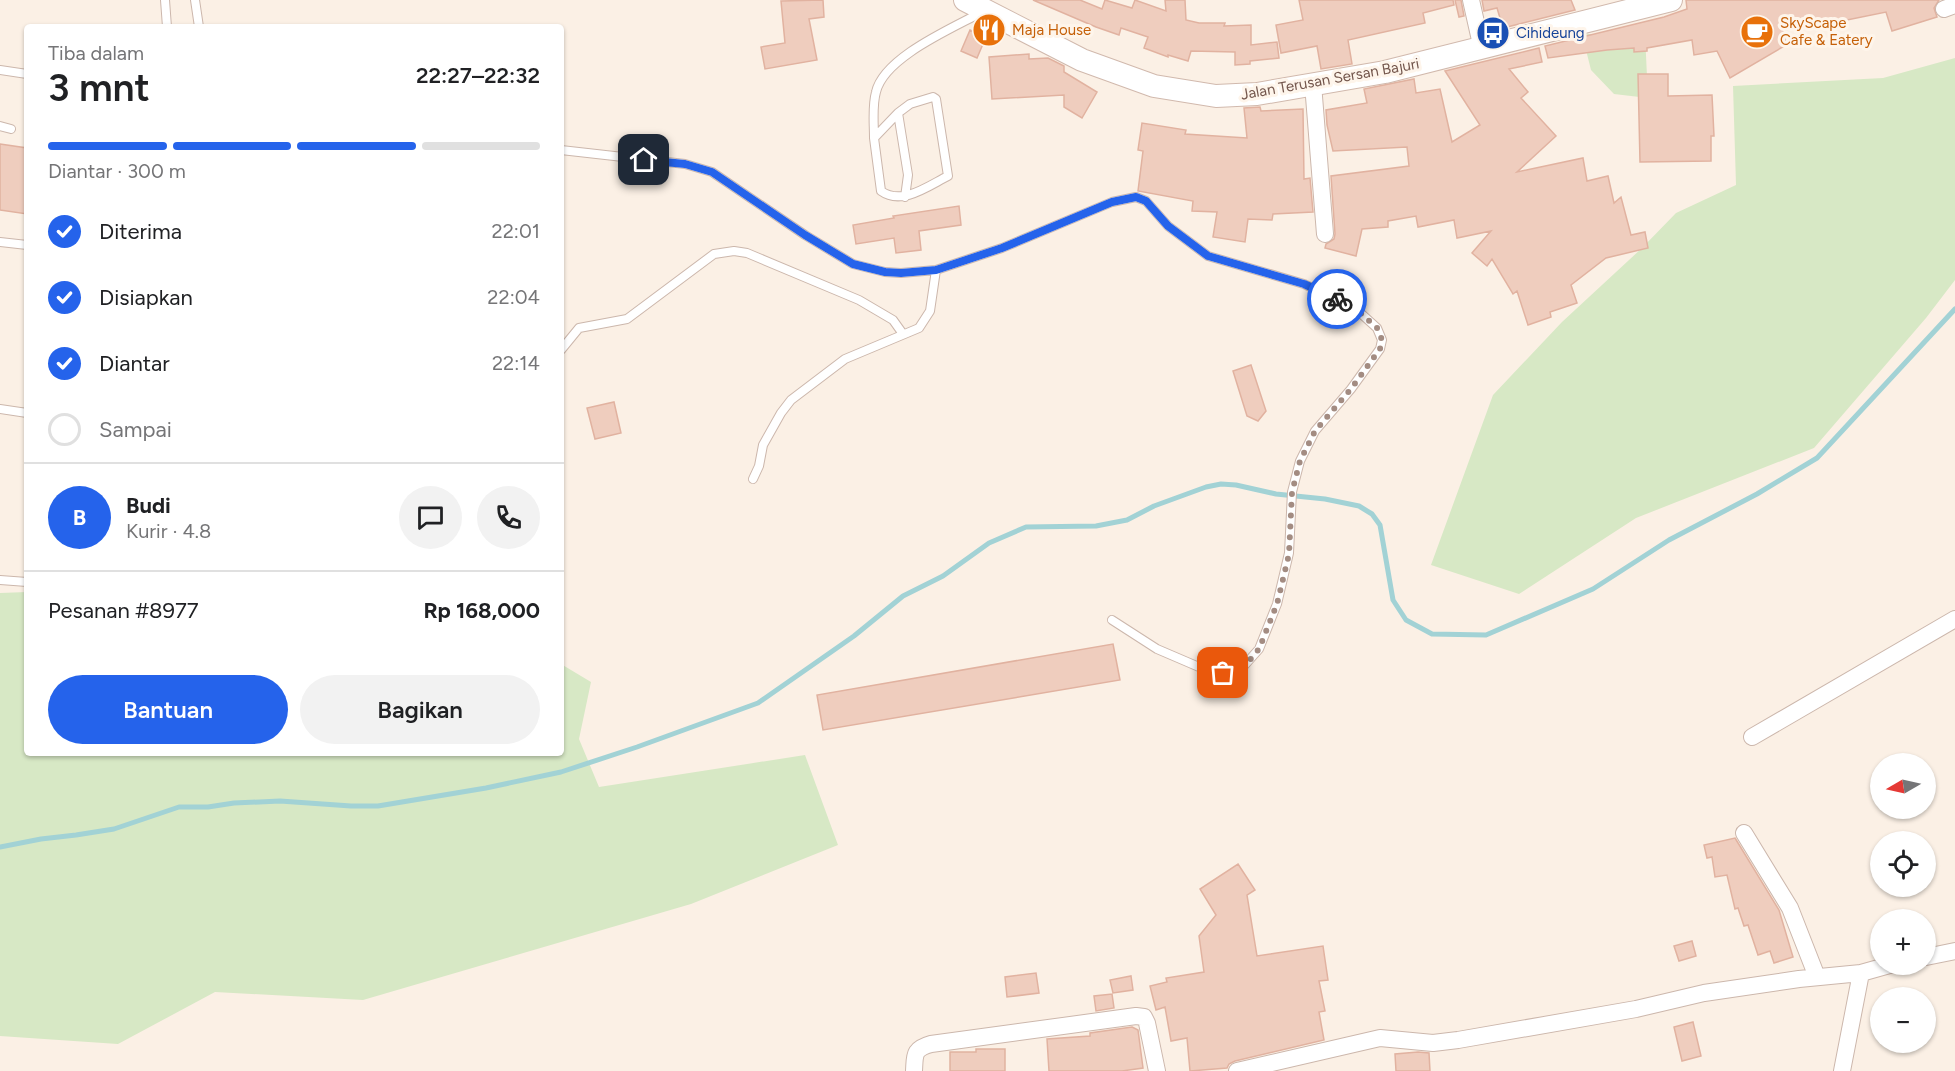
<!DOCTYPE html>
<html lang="id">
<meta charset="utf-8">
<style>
body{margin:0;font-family:Figtree,sans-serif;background:#f2f2f2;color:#202124;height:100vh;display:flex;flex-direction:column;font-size:22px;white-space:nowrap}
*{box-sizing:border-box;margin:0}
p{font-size:20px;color:#757577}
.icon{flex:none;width:33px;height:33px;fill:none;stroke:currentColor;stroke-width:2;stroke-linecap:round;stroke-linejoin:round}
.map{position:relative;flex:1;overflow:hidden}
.panel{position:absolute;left:24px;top:24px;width:540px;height:732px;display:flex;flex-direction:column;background:#fff;border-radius:6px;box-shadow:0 2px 4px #0004}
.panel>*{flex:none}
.needle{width:39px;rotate:261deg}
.controls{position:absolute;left:1870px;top:753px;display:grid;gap:12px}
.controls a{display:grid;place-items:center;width:66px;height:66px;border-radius:50%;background:#fff;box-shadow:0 2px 4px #0004;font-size:30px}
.pin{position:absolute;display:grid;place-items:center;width:51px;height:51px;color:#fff;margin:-26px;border-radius:12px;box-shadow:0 3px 9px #0006}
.courier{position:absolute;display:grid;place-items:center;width:60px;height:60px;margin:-30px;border:4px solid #2563eb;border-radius:50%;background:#fff;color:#222;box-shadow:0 2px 8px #0007}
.summary em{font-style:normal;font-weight:600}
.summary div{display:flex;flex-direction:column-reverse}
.summary{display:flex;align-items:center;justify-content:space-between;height:102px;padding:0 24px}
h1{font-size:39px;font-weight:600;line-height:45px}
.bar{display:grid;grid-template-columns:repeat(4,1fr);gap:9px 6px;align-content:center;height:72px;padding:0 24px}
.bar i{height:8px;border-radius:4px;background:#e0e0e0}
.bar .active{background:#2563eb}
.bar p{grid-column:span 4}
.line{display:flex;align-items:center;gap:15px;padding:0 24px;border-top:2px solid #e0e0e0}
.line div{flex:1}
.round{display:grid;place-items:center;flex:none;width:63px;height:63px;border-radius:32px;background:#f2f2f2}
ol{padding:0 24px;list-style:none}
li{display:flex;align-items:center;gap:18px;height:66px}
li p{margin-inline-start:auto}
li .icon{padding:6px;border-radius:50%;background:#2563eb;color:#fff;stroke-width:4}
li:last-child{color:#757577}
li i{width:33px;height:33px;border:3px solid #e0e0e0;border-radius:50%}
.primary-button{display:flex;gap:12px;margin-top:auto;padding:12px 24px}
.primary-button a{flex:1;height:69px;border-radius:36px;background:#2563eb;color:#fff;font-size:24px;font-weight:600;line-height:69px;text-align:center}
.primary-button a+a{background:#f2f2f2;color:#202124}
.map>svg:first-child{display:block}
.green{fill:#d7e8c5}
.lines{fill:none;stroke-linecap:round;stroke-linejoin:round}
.stream{stroke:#a2d2d5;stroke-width:5}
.building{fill:#efcdbe;stroke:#e1b2a0;stroke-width:1.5}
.lane-casing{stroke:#ccb7ac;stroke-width:10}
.street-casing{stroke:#ccb7ac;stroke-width:18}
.secondary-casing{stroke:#d1b9ad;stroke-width:24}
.lane{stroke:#fff;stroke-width:8}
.street{stroke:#fff;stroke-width:16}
.secondary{stroke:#fff;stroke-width:22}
.done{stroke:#a38c82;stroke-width:6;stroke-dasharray:0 10.8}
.route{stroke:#2563eb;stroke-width:8}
.labels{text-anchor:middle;stroke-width:6;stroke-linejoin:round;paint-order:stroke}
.food-label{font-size:15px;fill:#c56008;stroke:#fef5eb;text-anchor:start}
.transit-label{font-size:15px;fill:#164399;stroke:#fef5eb;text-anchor:start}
.street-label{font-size:15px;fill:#73564c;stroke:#fef5eb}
</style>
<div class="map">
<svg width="1955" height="1071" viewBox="0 0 1955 1071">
<rect width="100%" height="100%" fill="#fbf0e5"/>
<path class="green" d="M1582,34H1645L1648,98L1614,94L1591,70Z
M1955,58V280L1926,318L1814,448L1636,518L1519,594L1431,565L1493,395L1562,322L1642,248L1676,213L1736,185L1733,86L1883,78Z
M27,592V753H561V664L591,682L579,739L599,787L805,755L838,845L691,904L363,1000L215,992L118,1044L0,1036V593Z"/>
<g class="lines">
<path class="stream" d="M0,847L41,839L76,835L114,829L179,807H208L234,803L280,801L351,806H378L486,788L561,772L637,747L758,703L854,636L903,596L943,576L989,543L1026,527L1096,526L1127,520L1154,506L1206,487L1221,484L1236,485L1276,494L1325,499L1359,506L1372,514L1380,525L1393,600L1406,620L1432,634L1486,635L1593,589L1669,540L1757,494L1817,458L1955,309"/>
</g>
<path class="building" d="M823,0L824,17L809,19L817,60L765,69L761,47L785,43L781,1Z
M1033,0H1080L1102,9L1105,0L1132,8L1135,0L1166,11L1165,0H1185L1186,20L1199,23H1225L1224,26L1251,25V45L1277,42L1279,58L1250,61V64L1235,65V52L1191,51L1188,61L1168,55V57L1144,48L1148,37L1121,28L1119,35L1096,27Z
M1299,0H1453L1454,5L1423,13L1425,23L1348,40L1352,64L1321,69L1317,46L1281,53L1276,25L1303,20Z
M1455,0H1461L1464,16L1459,17Z
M1482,0H1571L1575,10L1503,28L1497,8L1484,11Z
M1686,0H1939L1934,8L1937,17L1892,31L1886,12L1837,22L1783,30L1786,45L1730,78L1717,51L1694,55L1692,40L1647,48V51L1634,52V48L1607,50L1548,58L1545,46L1664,17L1687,9Z
M970,30L986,37L977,58L961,51Z
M1539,48L1542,62L1509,69L1528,92L1521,98L1556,136L1517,172L1583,158L1587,181L1608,176L1614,203L1621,197L1631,235L1645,232L1648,248L1606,258L1571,285L1577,303L1550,312L1551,317L1528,325L1517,291L1513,294L1492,259L1487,266L1472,253L1491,231L1457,238L1454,220L1418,227L1416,216L1388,221V227L1362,229L1356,256L1325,248L1326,244L1334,239L1335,234L1331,176L1409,166L1407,147L1333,151L1327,125L1326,110L1367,103L1364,89L1414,79L1416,93L1440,89L1452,142L1480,125L1445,71Z
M1029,54V59L1048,58L1064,66V72L1097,92L1082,118L1064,107V95L992,99L989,57Z
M1638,74H1668V96L1712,95L1714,136H1711V161L1640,162Z
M1260,107L1261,111L1303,109L1304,179L1310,178L1313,212L1273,214L1272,220L1248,219L1245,242L1213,237L1217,212L1192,211L1193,201L1138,191L1143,151L1138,150L1142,123L1186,130L1185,134L1247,138L1244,108Z
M0,144L27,148V214L0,210Z
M959,206L961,225L919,231L921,250L896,253L894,238L856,244L853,225L894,218L893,216Z
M1251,365L1266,411L1258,421L1247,416L1233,371Z
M614,402L621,433L595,439L587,408Z
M1113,644L1120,680L823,730L817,695Z
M1735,838L1779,910L1793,957L1774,963L1770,951L1758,955L1748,925L1744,926L1738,908L1735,909L1727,875L1715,877L1712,857L1707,858L1704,845Z
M1238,864L1255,890L1247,895L1257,956L1323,946L1328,980L1319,981L1325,1011L1319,1012L1324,1040L1235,1061L1229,1064L1227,1068L1190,1071L1187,1038L1171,1041L1165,1007L1156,1010L1150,986L1167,982L1166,978L1204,972L1199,936L1216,915L1200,889Z
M1692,941L1696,956L1679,961L1674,946Z
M1036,973L1039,993L1007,997L1005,977Z
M1131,976L1133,990L1113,993L1110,980Z
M1112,994L1114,1008L1096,1011L1094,996Z
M1693,1022L1701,1056L1682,1061L1674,1027Z
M1132,1027L1138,1030L1143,1068L1122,1071H1049L1047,1039L1090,1036V1033Z
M976,1049H1005V1071H950V1052H976Z
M1418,1052L1429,1053L1430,1071H1396L1395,1054Z"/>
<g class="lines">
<g class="lane-casing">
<path id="lane" d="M165,0L167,27
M195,0L199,27
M0,70L27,74
M898,113L910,104L933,97L936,99L948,176C928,186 902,206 881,191L874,138L898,113L908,175L905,197
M0,126L11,129
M874,138C874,123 872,106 876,92C884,57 953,28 982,12
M561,150L685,164L712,172L805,235L853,264L885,272L901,273L936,270L1002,248L1112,202L1136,197L1146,201L1168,226L1208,256L1304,284L1356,309L1377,328L1382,340L1380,349L1351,389L1315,431L1300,461L1292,492L1289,553L1277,604L1259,649L1243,667L1223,673L1206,670L1157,649L1112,620
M0,242L27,245
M561,350L579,328L627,319L714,254L734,251L747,253L859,300L893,320L903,334
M0,409L27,413
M753,479L759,466L763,445L781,413L791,400L845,359L919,328L930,311L936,270
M0,580L27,582"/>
</g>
<g class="street-casing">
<path id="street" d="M1471,0L1482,49
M1944,9L1955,5
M1313,84L1325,234
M1752,737L1955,619
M1744,833L1790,908L1817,977
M1926,957L1955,951
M914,1071C915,1055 913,1049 931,1044L1136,1016L1144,1017L1147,1023L1157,1071
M1237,1071L1380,1038L1433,1043L1458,1040L1636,1009L1704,993L1799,979L1861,973L1893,964
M1842,1071L1861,973"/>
</g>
<g class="secondary-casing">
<path id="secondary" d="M965,0L1082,60L1154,86L1216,96L1257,94L1385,72L1671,0"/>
</g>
<use href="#lane" class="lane"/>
<use href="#street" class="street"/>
<use href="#secondary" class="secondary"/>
</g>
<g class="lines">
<path class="done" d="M1223,673L1244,667L1259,649L1277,604L1289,554L1292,492L1300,461L1315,431L1351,389L1380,349L1382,340L1377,328L1356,309L1337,299"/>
<path class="route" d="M644,160L685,164L712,172L805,235L853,264L885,272L901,273L936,270L1002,248L1112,202L1136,197L1146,201L1168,226L1208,256L1304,284L1337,299"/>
</g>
<defs>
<g id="restaurant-disc" transform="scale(1.725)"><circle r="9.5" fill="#e8710a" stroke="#fef5eb"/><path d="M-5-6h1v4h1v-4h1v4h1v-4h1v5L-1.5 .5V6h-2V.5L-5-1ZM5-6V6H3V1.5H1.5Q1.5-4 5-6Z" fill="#fff"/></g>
<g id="cafe-disc" transform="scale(1.725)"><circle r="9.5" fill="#e8710a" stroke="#fef5eb"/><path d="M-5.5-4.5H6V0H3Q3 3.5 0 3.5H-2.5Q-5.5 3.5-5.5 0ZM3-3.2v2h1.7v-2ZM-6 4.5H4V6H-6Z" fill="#fff"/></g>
<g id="bus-disc" transform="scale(1.725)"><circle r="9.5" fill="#1a4fb4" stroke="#fef5eb"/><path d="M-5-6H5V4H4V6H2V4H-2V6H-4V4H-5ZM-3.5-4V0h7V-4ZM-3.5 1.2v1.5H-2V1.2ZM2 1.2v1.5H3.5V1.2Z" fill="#fff"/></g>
</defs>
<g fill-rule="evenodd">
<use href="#restaurant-disc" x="989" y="30"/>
<use href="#cafe-disc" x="1757" y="32"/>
<use href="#bus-disc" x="1493" y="33"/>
</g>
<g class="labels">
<g class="food-label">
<text x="1780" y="28">SkyScape<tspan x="1780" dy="17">Cafe &amp; Eatery</tspan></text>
<text x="1012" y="35">Maja House</text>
</g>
<g class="transit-label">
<text x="1516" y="38">Cihideung</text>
</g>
<g class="street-label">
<text transform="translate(1330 79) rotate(-10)" y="5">Jalan Terusan Sersan Bajuri</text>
</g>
</g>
</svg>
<div class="controls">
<a><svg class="needle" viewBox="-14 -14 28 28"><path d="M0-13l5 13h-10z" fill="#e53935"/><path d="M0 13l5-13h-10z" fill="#757577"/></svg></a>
<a><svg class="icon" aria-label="locate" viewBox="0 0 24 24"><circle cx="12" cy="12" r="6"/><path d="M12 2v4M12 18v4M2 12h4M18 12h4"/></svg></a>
<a>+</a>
<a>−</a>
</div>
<div class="pin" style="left:1223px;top:673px;background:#ea580c"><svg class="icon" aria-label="bag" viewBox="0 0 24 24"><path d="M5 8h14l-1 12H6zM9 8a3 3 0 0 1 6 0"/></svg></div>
<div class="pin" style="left:644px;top:160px;background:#1f2937"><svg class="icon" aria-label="home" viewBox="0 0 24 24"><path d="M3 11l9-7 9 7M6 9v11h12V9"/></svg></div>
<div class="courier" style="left:1337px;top:299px"><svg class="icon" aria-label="bike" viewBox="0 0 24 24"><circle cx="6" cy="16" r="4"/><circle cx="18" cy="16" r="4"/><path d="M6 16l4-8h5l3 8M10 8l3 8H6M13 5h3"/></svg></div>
<section class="panel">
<div class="summary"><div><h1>3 mnt</h1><p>Tiba dalam</p></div><em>22:27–22:32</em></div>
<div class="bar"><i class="active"></i><i class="active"></i><i class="active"></i><i></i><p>Diantar · 300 m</p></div>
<ol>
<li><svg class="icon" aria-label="check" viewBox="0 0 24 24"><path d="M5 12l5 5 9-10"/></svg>Diterima<p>22:01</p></li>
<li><svg class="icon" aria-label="check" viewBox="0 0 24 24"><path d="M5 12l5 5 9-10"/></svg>Disiapkan<p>22:04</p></li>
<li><svg class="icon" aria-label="check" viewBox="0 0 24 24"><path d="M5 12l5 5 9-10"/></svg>Diantar<p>22:14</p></li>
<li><i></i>Sampai</li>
</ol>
<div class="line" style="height:108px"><b class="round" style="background:#2563eb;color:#fff">B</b><div><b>Budi</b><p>Kurir · 4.8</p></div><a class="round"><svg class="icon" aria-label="chat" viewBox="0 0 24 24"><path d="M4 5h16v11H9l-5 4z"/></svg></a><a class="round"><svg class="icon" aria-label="phone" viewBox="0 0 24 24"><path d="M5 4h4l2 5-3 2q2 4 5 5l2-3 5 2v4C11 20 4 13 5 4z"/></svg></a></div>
<div class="line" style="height:78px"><div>Pesanan #8977</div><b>Rp 168,000</b></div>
<div class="primary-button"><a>Bantuan</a><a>Bagikan</a></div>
</section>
</div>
